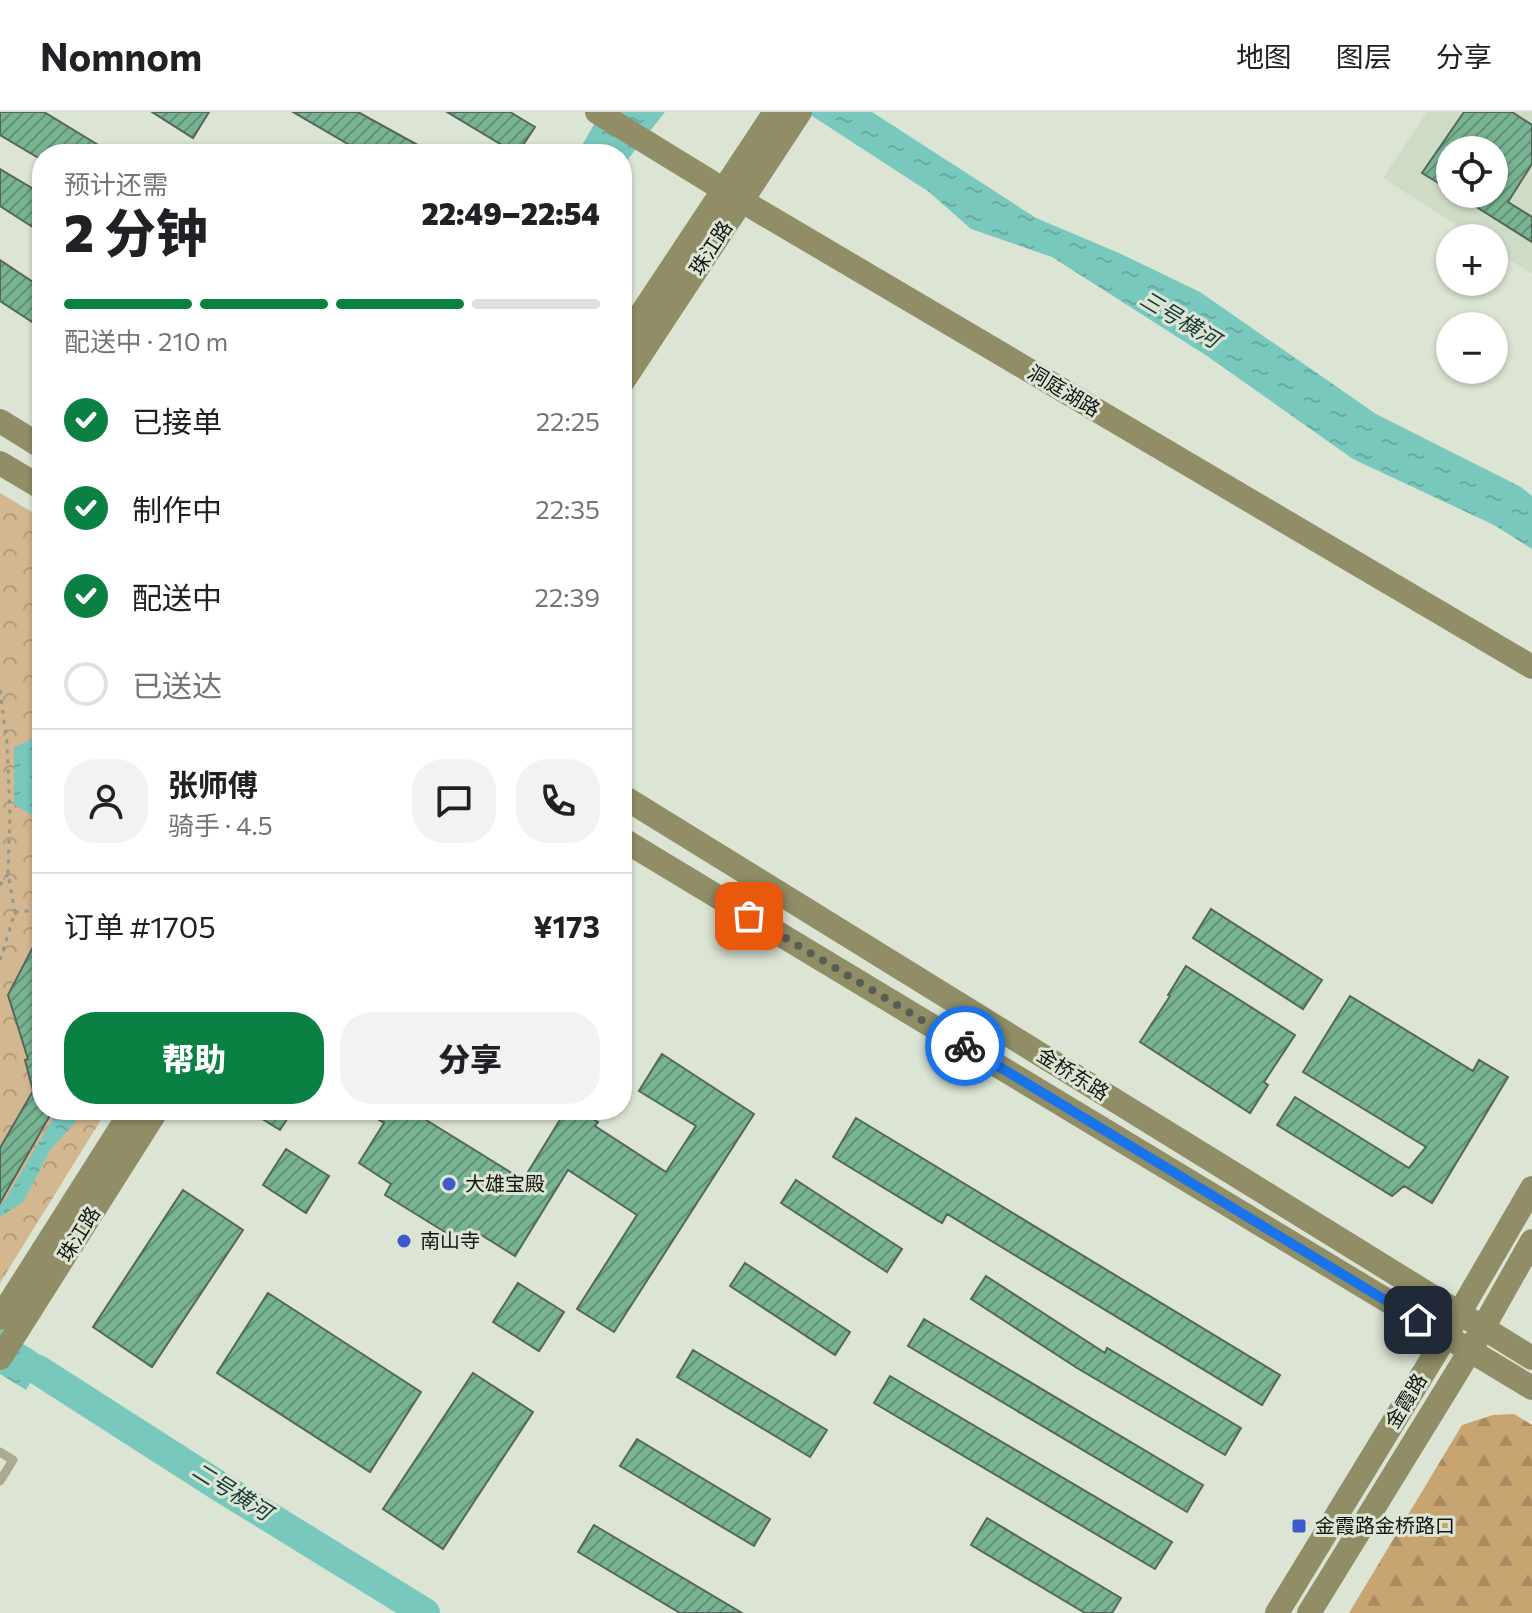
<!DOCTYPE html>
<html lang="zh">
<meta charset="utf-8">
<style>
body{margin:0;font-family:Commissioner,"Noto Sans SC",sans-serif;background:#f2f2f2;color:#202124;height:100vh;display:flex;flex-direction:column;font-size:30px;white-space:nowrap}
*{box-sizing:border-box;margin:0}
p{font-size:26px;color:#757577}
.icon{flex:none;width:44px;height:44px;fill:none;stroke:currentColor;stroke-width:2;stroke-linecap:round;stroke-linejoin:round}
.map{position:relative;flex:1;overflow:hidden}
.drawer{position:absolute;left:32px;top:32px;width:600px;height:976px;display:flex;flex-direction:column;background:#fff;border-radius:32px;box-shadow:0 2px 6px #0004}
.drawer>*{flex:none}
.fabs{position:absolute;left:1436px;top:24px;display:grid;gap:16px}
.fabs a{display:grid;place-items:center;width:72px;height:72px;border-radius:50%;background:#fff;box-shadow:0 2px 6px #0004;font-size:40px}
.pin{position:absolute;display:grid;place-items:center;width:68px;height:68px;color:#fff;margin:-34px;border-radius:16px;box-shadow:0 4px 12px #0006}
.courier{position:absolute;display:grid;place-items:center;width:80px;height:80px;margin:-40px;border:6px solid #1a73e8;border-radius:50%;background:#fff;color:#222;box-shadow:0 2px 10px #0007}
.headline em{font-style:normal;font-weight:800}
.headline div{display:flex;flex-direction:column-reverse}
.headline{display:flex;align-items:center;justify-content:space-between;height:136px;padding:0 32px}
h1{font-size:52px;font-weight:800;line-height:60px}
.bar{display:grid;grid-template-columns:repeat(4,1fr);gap:12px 8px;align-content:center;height:96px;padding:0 32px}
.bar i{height:10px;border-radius:6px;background:#e0e0e0}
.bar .active{background:#0b8043}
.bar p{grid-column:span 4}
.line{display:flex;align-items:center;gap:20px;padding:0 32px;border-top:2px solid #e0e0e0}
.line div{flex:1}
.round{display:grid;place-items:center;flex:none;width:84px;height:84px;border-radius:32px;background:#f2f2f2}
ol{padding:0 32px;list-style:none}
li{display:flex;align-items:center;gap:24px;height:88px}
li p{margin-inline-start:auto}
li .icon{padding:8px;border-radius:50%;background:#0b8043;color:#fff;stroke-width:4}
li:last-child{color:#757577}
li i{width:44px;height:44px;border:4px solid #e0e0e0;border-radius:50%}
.button{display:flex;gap:16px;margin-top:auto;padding:16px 32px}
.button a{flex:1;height:92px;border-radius:32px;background:#0b8043;color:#fff;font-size:32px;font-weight:800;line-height:92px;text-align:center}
.button a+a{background:#f2f2f2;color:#202124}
header{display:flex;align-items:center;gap:48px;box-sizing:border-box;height:112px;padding:0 40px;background:#fff;border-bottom:2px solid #e0e0e0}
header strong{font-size:38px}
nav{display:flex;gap:44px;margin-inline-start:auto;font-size:28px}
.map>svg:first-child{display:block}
.built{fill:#cfdcc5;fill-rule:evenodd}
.forest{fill:url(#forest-firs)}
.park{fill:url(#park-crowns)}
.water{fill:url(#water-ripples)}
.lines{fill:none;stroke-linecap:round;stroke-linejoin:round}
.river{stroke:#78c8be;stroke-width:30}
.building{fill:url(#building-hatch);stroke:#56665c;stroke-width:2}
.path{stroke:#92998c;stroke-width:3;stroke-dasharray:4 6;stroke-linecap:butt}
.lane{stroke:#aba98f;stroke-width:9}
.secondary{stroke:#908d67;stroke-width:24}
.done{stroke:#595e55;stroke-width:8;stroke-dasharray:0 14.4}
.route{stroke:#1a73e8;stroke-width:10}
.poi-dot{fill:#3e59cc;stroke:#dce5d4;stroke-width:3}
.labels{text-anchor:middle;stroke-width:6;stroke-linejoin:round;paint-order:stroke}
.street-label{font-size:20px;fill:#131610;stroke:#dce5d4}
.poi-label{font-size:20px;fill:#131610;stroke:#dce5d4;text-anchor:start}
.water-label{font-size:22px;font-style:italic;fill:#143a36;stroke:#dce5d4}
</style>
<header>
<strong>Nomnom</strong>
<nav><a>地图</a><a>图层</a><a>分享</a></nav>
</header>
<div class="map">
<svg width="1532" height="1501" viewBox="0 0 1532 1501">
<defs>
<pattern id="forest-firs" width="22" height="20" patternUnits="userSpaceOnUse" patternTransform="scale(2)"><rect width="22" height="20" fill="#c7a470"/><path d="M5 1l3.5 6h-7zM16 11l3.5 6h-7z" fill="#aa8c60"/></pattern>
<pattern id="park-crowns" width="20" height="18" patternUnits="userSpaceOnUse" patternTransform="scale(2)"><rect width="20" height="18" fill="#d2b791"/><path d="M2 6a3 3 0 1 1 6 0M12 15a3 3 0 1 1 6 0" fill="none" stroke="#b39d7c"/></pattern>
<pattern id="water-ripples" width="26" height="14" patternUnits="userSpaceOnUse" patternTransform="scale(2)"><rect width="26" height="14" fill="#78c8be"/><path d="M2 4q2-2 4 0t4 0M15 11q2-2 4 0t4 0" fill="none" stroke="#67aba2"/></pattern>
<pattern id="building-hatch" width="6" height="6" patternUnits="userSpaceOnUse" patternTransform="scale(2)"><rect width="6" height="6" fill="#78b492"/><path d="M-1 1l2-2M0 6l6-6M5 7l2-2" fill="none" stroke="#619176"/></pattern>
</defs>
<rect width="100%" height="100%" fill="#dce5d4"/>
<path class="built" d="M1427,0H1532V162L1494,138V126H1476L1383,66ZM1450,38H1494V82H1450Z"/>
<path class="forest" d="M1514,1302L1532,1313V1501H1349L1462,1313L1493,1303Z"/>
<path class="park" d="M0,381L42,406V998H107L0,1171Z"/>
<path class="water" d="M601,0H665L622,55V42H577Z
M806,0H872L1036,106L1119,141L1200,180L1376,302L1521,375L1532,384V437L1494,413L1353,347L1207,244L1052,145L971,117L929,80Z
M42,589V717L35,705L14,692V635L27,630L37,621L32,606Z
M35,756L42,760V822L36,819L32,790Z
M58,998H83L73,1013L50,1038L24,1089L0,1105V1092L4,1090Z
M0,1217L45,1246L26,1278L0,1262Z"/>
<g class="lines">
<path class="river" d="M38,1258L219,1374L425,1501"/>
</g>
<path class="building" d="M0,0H44L113,42H42V48L0,23Z
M152,0H209L193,26Z
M293,0H358L434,42H365Z
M447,0H510L535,15L517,42Z
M1464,0H1512L1532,13V52L1508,90L1532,105V130L1456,82H1494V38H1450V78L1422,61Z
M0,57L42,82V121L0,94Z
M0,148L42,176V196L32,210L0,189Z
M1211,797L1322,868L1303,897L1193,826Z
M32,837L42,843V873L33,891L42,923V998H53L0,1091V1036L33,979L25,948L28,947L8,883Z
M1186,854L1295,923L1264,970L1268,973L1250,1001L1140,930L1170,884L1168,883Z
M1350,884L1473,959L1479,948L1508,965L1432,1091L1404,1074L1392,1084L1277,1013L1295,985L1409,1056L1426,1035L1303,960Z
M662,942L754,1002L614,1220L577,1197L637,1103L568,1058L515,1144L478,1121L469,1135L385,1083L391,1072L359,1051L384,1011L363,998H428L423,1006L523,1068L566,998H578L598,1010L595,1014L666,1060L696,1014L639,979Z
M248,998H293L280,1018Z
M856,1006L1280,1263L1262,1293L947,1102L942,1111L833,1045Z
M286,1037L329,1064L306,1101L263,1073Z
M796,1068L902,1137L887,1160L781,1091Z
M183,1078L243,1118L152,1255L93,1215Z
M745,1151L850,1220L835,1243L730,1174Z
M986,1164L1105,1241L1107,1236L1241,1316L1225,1343L1077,1256L971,1187Z
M518,1171L564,1200L539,1239L493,1210Z
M268,1181L421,1280L370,1360L217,1261Z
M924,1207L1203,1373L1187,1400L908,1234Z
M693,1238L827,1318L810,1345L677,1265Z
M473,1261L533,1300L443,1437L383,1397Z
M890,1264L1172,1430L1155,1457L874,1291Z
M637,1327L770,1407L754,1434L620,1354Z
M987,1406L1121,1486L1112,1501H1085L971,1433Z
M594,1413L742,1501H680L578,1440Z"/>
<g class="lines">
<path class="path" d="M0,578L7,631L10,702L8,762L15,800
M0,773L8,762
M0,848L15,800L42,798"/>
<path class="lane" d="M0,1340L13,1348L0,1369"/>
<path class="secondary" d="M597,0L742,89L1532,555
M622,231L775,0
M622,271L800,0
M0,309L42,335
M0,351L42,376
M622,684L1532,1246
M622,727L1532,1276
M0,1206L132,998
M0,1246L157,998
M1277,1501L1446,1224L1532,1076
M1309,1501L1470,1239L1532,1129"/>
</g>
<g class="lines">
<path class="done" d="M749,804L965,934"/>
<path class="route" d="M965,934L1418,1208"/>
</g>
<g class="poi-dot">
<circle cx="449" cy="1072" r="8"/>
<circle cx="404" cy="1129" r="8"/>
<rect x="1291" y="1406" width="16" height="16" rx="4"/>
</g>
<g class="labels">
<g class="street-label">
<text transform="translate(711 136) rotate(-57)" y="7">珠江路</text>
<text transform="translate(1064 279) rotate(31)" y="7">洞庭湖路</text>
<text transform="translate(1073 962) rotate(32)" y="7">金桥东路</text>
<text transform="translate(79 1122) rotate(-58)" y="7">珠江路</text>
<text transform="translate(1406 1289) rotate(-59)" y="7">金霞路</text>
</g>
<g class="poi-label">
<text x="465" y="1079">大雄宝殿</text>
<text x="420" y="1136">南山寺</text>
<text x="1315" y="1421">金霞路金桥路口</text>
</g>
<g class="water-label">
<text transform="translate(1180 207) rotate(31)" y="8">三号横河</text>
<text transform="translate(232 1379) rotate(32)" y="8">二号横河</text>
</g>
</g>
</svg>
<div class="fabs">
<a><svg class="icon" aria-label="locate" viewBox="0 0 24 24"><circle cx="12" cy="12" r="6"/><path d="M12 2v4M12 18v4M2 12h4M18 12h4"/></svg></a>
<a>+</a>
<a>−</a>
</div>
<div class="pin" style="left:749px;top:804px;background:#ea580c"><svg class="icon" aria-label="bag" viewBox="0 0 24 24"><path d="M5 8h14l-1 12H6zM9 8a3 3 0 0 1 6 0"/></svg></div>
<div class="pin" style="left:1418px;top:1208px;background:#1f2937"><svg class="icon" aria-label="home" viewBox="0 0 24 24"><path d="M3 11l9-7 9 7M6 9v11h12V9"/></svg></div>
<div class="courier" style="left:965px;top:934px"><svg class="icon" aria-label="bike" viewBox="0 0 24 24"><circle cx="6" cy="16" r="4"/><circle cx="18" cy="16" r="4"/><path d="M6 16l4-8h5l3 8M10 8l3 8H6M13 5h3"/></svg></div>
<section class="drawer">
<div class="headline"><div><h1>2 分钟</h1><p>预计还需</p></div><em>22:49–22:54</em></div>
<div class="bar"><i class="active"></i><i class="active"></i><i class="active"></i><i></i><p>配送中 · 210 m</p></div>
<ol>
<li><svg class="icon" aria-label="check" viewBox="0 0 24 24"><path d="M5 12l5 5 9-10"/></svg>已接单<p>22:25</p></li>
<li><svg class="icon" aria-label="check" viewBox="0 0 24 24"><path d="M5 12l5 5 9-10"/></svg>制作中<p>22:35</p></li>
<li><svg class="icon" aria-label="check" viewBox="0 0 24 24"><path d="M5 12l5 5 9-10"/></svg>配送中<p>22:39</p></li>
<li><i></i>已送达</li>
</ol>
<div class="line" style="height:144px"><a class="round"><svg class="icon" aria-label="person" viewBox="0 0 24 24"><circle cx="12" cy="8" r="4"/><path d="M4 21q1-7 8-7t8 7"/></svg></a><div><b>张师傅</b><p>骑手 · 4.5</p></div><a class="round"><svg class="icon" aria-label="chat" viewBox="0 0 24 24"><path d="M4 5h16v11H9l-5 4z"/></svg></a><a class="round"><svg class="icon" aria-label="phone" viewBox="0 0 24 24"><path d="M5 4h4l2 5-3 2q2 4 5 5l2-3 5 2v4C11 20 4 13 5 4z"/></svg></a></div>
<div class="line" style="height:104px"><div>订单 #1705</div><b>¥173</b></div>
<div class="button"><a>帮助</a><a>分享</a></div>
</section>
</div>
